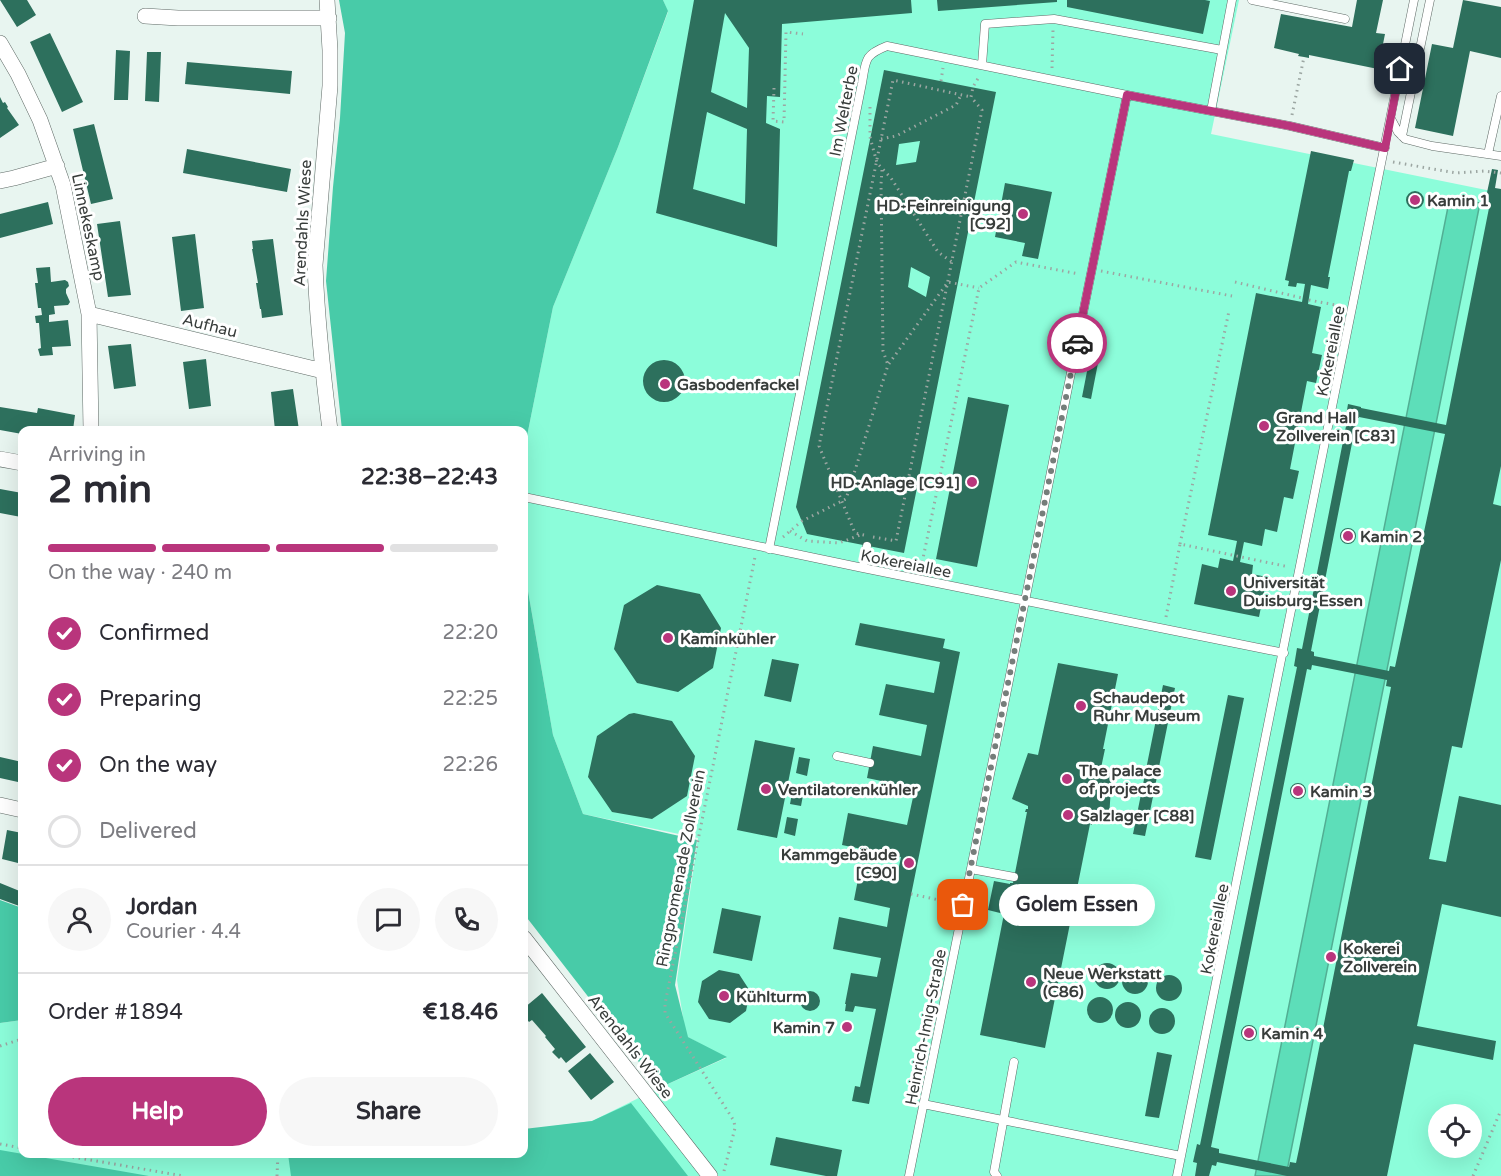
<!DOCTYPE html>
<meta charset="utf-8">
<style>
body{margin:0;font-family:"Varela Round",sans-serif;background:#f7f7f7;color:#2b2b33;height:100vh;display:flex;flex-direction:column;font-size:22px;white-space:nowrap}
*{box-sizing:border-box;margin:0}
p{font-size:20px;color:#7c7c81}
.icon{flex:none;width:33px;height:33px;fill:none;stroke:currentColor;stroke-width:2;stroke-linecap:round;stroke-linejoin:round}
.map{position:relative;flex:1;overflow:hidden}
.panel{position:absolute;left:18px;top:426px;width:510px;height:732px;display:flex;flex-direction:column;background:#fff;border-radius:12px;box-shadow:0 6px 24px #0002}
.panel>*{flex:none}
.tools{position:absolute;left:1428px;top:1104px;display:grid;gap:12px}
.tools a{display:grid;place-items:center;width:54px;height:54px;border-radius:50%;background:#fff;box-shadow:0 6px 24px #0002;font-size:30px}
.pin{position:absolute;display:grid;place-items:center;width:51px;height:51px;color:#fff;margin:-26px;border-radius:12px;box-shadow:0 3px 9px #0006}
.courier{position:absolute;display:grid;place-items:center;width:60px;height:60px;margin:-30px;border:4px solid #b9357c;border-radius:50%;background:#fff;color:#222;box-shadow:0 2px 8px #0007}
.bubble{position:absolute;height:42px;border-radius:21px;background:#fff;box-shadow:0 6px 24px #0002;font-size:20px;font-weight:700;line-height:42px;text-align:center}
.summary em{font-style:normal;font-weight:700}
.summary div{display:flex;flex-direction:column-reverse}
.summary{display:flex;align-items:center;justify-content:space-between;height:102px;padding:0 30px}
h1{font-size:39px;font-weight:700;line-height:45px}
.bar{display:grid;grid-template-columns:repeat(4,1fr);gap:9px 6px;align-content:center;height:72px;padding:0 30px}
.bar i{height:8px;border-radius:4px;background:#e1e1e2}
.bar .active{background:#b9357c}
.bar p{grid-column:span 4}
.line{display:flex;align-items:center;gap:15px;padding:0 30px;border-top:2px solid #e1e1e2}
.line div{flex:1}
.round{display:grid;place-items:center;flex:none;width:63px;height:63px;border-radius:32px;background:#f7f7f7}
ol{padding:0 30px;list-style:none}
li{display:flex;align-items:center;gap:18px;height:66px}
li p{margin-inline-start:auto}
li .icon{padding:6px;border-radius:50%;background:#b9357c;color:#fff;stroke-width:4}
li:last-child{color:#7c7c81}
li i{width:33px;height:33px;border:3px solid #e1e1e2;border-radius:50%}
.cta{display:flex;gap:12px;margin-top:auto;padding:12px 30px}
.cta a{flex:1;height:69px;border-radius:36px;background:#b9357c;color:#fff;font-size:24px;font-weight:700;line-height:69px;text-align:center}
.cta a+a{background:#f7f7f7;color:#2b2b33}
.map>svg:first-child{display:block}
.green{fill:#8cfdda;fill-rule:evenodd}
.forest{fill:#48cba8}
.water{fill:#5ddeb9;stroke:#52ae93;stroke-width:1.5}
.building{fill:#2d705d;fill-rule:evenodd}
.lines{fill:none;stroke-linecap:round;stroke-linejoin:round}
.lane-casing{stroke:#5f6a66;stroke-width:9}
.street-casing{stroke:#5f6a66;stroke-width:16}
.path{stroke:#9ca6a2;stroke-width:3;stroke-dasharray:1.5 4.5;stroke-linecap:butt}
.lane{stroke:#fff;stroke-width:8}
.street{stroke:#fff;stroke-width:15}
.done{stroke:#767d7a;stroke-width:6;stroke-dasharray:0 10.8}
.route{stroke:#b9357c;stroke-width:8}
.poi-dot{fill:#b9357c;stroke:#fff;stroke-width:2}
.labels{text-anchor:middle;stroke-width:6;stroke-linejoin:round;paint-order:stroke}
.street-label{font-size:16px;fill:#383d3b;stroke:#fff}
.poi-label{font-size:16px;font-weight:bold;fill:#383d3b;stroke:#fff;text-anchor:start}
</style>
<div class="map">
<svg width="1501" height="1176" viewBox="0 0 1501 1176">
<rect width="100%" height="100%" fill="#e8f5f0"/>
<path class="green" d="M663,0H1239L1211,134L1501,193V1176H0V1023L22,1020V1154H524V1130L592,1121L659,1088L726,1058L686,1036L677,980L698,838L583,814L553,735L524,568V451L553,307L618,147L668,12ZM1438,1114H1472V1148H1438Z"/>
<path class="forest" d="M339,0H663L668,11L618,147L553,307L524,451V430H342L326,281L333,187L340,118L345,33Z
M524,568L553,735L583,814L697,840L675,985L688,1037L727,1057L659,1088L524,914Z
M0,900L22,908V1020L0,1023Z
M631,1103L688,1176H291L288,1154H524V1129L592,1121Z
M0,1150L149,1176H0Z"/>
<path class="water" d="M1450,197L1480,203L1286,1176H1255Z"/>
<path class="building" d="M0,0H27L36,15L17,27Z
M694,0H911L912,13L782,24L780,97L767,96L766,123L780,129L777,247L656,213ZM725,13L749,48L747,108L711,92ZM707,112L747,129L745,204L693,189Z
M937,0H1057V2L938,11Z
M1067,0H1205L1210,1L1203,34L1067,7Z
M1357,0H1383L1376,33L1385,34L1378,69L1309,55V58L1304,57L1298,56L1299,54L1274,48L1281,14L1352,27Z
M1463,0L1501,7V58L1470,51L1453,136L1415,128L1432,44L1453,48Z
M50,33L83,102L62,112L30,42Z
M116,50L130,51L128,100H114Z
M147,52H161L159,102L145,101Z
M187,62L292,71L290,94L185,84Z
M884,70L996,92L904,553L807,534L796,507ZM920,141L916,162L896,165L899,144ZM911,267L930,277L926,297L908,287Z
M0,97L3,103L5,102L8,107L7,108L19,125L0,138Z
M94,124L113,199L91,204L73,129Z
M187,149L291,169L287,192L183,173Z
M1311,151L1354,160L1351,171H1349L1328,277H1330L1328,289L1311,285L1308,304L1321,307L1312,353L1322,355L1316,383L1307,381L1290,469L1299,471L1293,499L1284,497L1277,532L1265,529L1262,546L1244,542L1240,562L1253,565L1252,574L1267,577L1259,617L1194,604L1202,564L1218,568L1220,558L1233,561L1237,541L1208,535L1256,293L1302,302L1305,284L1297,283L1296,287L1288,286L1289,281L1285,280Z
M1492,169L1498,170L1495,188L1501,189V466L1493,504L1501,506V560L1462,748L1452,746L1429,859L1446,862L1459,796L1501,805V917L1442,904L1417,1026L1496,1041L1493,1060L1414,1044L1387,1176H1287L1217,1162L1216,1166L1212,1165L1209,1176H1195L1197,1163L1193,1162L1197,1144L1200,1145L1297,667L1294,666L1297,648L1302,649L1348,416H1346L1348,404L1361,407V408L1446,425L1490,203L1485,202ZM1359,417L1445,434L1395,667L1390,666L1389,671L1314,656V652L1311,651L1357,418H1359ZM1312,665L1387,680L1386,686L1391,687L1299,1149L1296,1163L1290,1162L1289,1167L1219,1153V1149L1211,1147L1307,669L1311,670Z
M1005,183L1052,192L1038,259L1022,256L1025,243L995,237Z
M1406 200a9 9 0 1 1 18 0a9 9 0 1 1-18 0Z
M48,202L53,224L0,238V214Z
M120,221L131,295L108,297L97,224Z
M195,234L204,308L181,311L172,237Z
M273,239L283,315L262,318L261,309H260L256,283H258L252,249H253L252,241Z
M50,267L51,282L65,280L68,282L69,286L66,289V293L70,302L68,305L54,306L55,314L49,315V322L68,320L71,346L52,347L53,355L40,356L38,349L41,348L39,323H36L35,316L42,315L41,308H38L35,283H38L36,268Z
M131,344L136,386L114,389L108,346Z
M1090,356L1099,358L1091,399L1082,397Z
M206,359L211,406L189,409L183,362Z
M643 381a21 21 0 1 1 42 0a21 21 0 1 1-42 0Z
M293,389L299,430H275L271,392Z
M968,397L1009,405L977,567L936,559Z
M0,407L37,413L38,408L75,415L73,430H22V434L0,430Z
M0,489L22,493L21,517L0,513Z
M1340 536a8 8 0 1 1 16 0a8 8 0 1 1-16 0Z
M657,585L700,594L721,628L713,668L678,692L637,683L614,649L624,605Z
M860,623L945,639L943,648L960,652L869,1104L852,1101L855,1086L860,1087L876,1009L855,1006L853,1012L845,1011L846,1004H845L851,973L877,977L881,958L833,949L839,917L887,927L890,908L854,900L860,869L897,876L901,857L842,845L848,813L907,825L915,788L867,778L873,746L921,756L927,725L879,715L886,684L934,693L940,662L855,645Z
M772,659L799,664L791,702L764,696Z
M1058,663L1118,674L1103,749H1105L1101,768L1112,770L1109,819H1091L1090,822H1092V825L1090,824L1045,1048L980,1035L1004,914L988,910L994,881L1010,884V883H1013L1027,812H1025L1026,809H1028V806L1012,799L1028,753L1038,755Z
M1163,685L1175,688L1145,836L1133,834Z
M1228,695L1244,698L1211,860L1195,857Z
M634,713L672,721L695,756L687,796L652,819L612,812L588,777L597,736L629,714Z
M755,740L795,748L777,838L737,830Z
M0,757L22,762L18,782L0,778Z
M799,757L810,759L807,776L796,773Z
M1290 791a8 8 0 1 1 16 0a8 8 0 1 1-16 0Z
M793,788L804,790L801,806L790,804Z
M787,817L798,819L795,836L784,833Z
M7,830L22,833V864L2,859Z
M0,883L22,892V907L0,899Z
M722,908L761,916L752,961L713,953Z
M1094 976a13 13 0 1 1 26 0a13 13 0 1 1-26 0Z
M1122 981a13 13 0 1 1 26 0a13 13 0 1 1-26 0Z
M719,970L739,974L750,991L746,1011L730,1023L709,1019L698,1002L702,981Z
M1156 988a13 13 0 1 1 26 0a13 13 0 1 1-26 0Z
M800 1001a10 10 0 1 1 20 0a10 10 0 1 1-20 0Z
M542,993L586,1047L566,1063L561,1057L559,1059L552,1052L555,1049L545,1037L546,1036L532,1020L529,1022L524,1016L528,1014L524,1008Z
M1087 1010a13 13 0 1 1 26 0a13 13 0 1 1-26 0Z
M1115 1015a13 13 0 1 1 26 0a13 13 0 1 1-26 0Z
M1149 1021a13 13 0 1 1 26 0a13 13 0 1 1-26 0Z
M1241 1033a8 8 0 1 1 16 0a8 8 0 1 1-16 0Z
M1157,1052L1172,1055L1159,1118L1145,1116Z
M590,1053L614,1082L591,1100L568,1071Z
M776,1137L842,1150L837,1176H826L770,1165Z"/>
<g class="lines">
<g class="lane-casing">
<path id="lane" d="M1252,0L1345,19
M982,65L985,24L1054,19L1222,50
M1211,111L1232,0
M1391,119L1398,132L1405,139L1432,146L1501,156
M1402,136L1430,0
M1488,154L1501,96
M524,497L863,568L1284,653
M769,549L862,83C866,60 864,55 887,46L1127,95L1290,126L1385,148
M863,568L867,546
M837,756L870,763
M971,869L1014,877
M923,1104L1181,1156
M909,1176L1127,95
M997,1176L994,1172L1014,1062
M1177,1176L1414,0"/>
</g>
<g class="street-casing">
<path id="street" d="M327,0L330,50V86L315,265C317,320 323,375 330,430
M145,16L178,18H329
M0,43L18,74L40,120L63,185L89,314L91,430
M0,181L14,178L57,166
M89,314L323,371
M0,459L22,463
M0,805L22,810
M524,938L710,1176"/>
</g>
<path class="path" d="M1052,68L1053,30
M941,81L943,68
M774,88L773,121L784,122L786,32L803,34
M870,107V137L877,163L891,178L938,252L952,262
M1292,115L1304,57
M881,139L896,136L956,105L961,95
M1393,162L1456,173L1484,171L1501,173
M882,170L881,184L883,351L888,365
M1101,271L1232,296
M1235,282L1302,298
M1309,300L1341,306
M790,531L807,541L839,543L860,535
M864,535L855,533L819,446L893,80L971,97
M783,537L802,521L846,499L888,365L948,282L979,288
M873,537L896,541L982,110L971,97L973,87L980,75
M1180,544L1229,311
M921,568L979,288L1016,262L1079,274
M1166,617L1180,544L1289,567
M911,894L953,903
M0,1046L22,1039
M0,1144L22,1148
M55,1154L184,1176
M724,1171L735,1128L734,1121L665,1013V1004L755,557
M277,1176L278,1154
M1473,1176L1501,1110"/>
<use href="#lane" class="lane"/>
<use href="#street" class="street"/>
</g>
<g class="lines">
<path class="done" d="M963,905L1077,343"/>
<path class="route" d="M1077,343L1127,95L1290,126L1385,148L1400,69"/>
</g>
<g class="poi-dot">
<circle cx="1415" cy="200" r="6"/>
<circle cx="1023" cy="214" r="6"/>
<circle cx="665" cy="384" r="6"/>
<circle cx="1264" cy="426" r="6"/>
<circle cx="972" cy="482" r="6"/>
<circle cx="1348" cy="536" r="6"/>
<circle cx="1231" cy="591" r="6"/>
<circle cx="668" cy="638" r="6"/>
<circle cx="1081" cy="706" r="6"/>
<circle cx="1067" cy="779" r="6"/>
<circle cx="766" cy="789" r="6"/>
<circle cx="1298" cy="791" r="6"/>
<circle cx="1068" cy="815" r="6"/>
<circle cx="909" cy="863" r="6"/>
<circle cx="1331" cy="957" r="6"/>
<circle cx="1031" cy="982" r="6"/>
<circle cx="724" cy="996" r="6"/>
<circle cx="847" cy="1027" r="6"/>
<circle cx="1249" cy="1033" r="6"/>
</g>
<g class="labels">
<g class="street-label">
<text transform="translate(843 111) rotate(-79)" y="6">Im Welterbe</text>
<text transform="translate(302 223) rotate(-87)" y="6">Arendahls Wiese</text>
<text transform="translate(89 227) rotate(78)" y="6">Linnekeskamp</text>
<text transform="translate(210 325) rotate(14)" y="6">Aufhau</text>
<text transform="translate(1330 351) rotate(-79)" y="6">Kokereiallee</text>
<text transform="translate(906 563) rotate(11)" y="6">Kokereiallee</text>
<text transform="translate(680 868) rotate(-79)" y="6">Ringpromenade Zollverein</text>
<text transform="translate(1214 929) rotate(-79)" y="6">Kokereiallee</text>
<text transform="translate(925 1027) rotate(-79)" y="6">Heinrich-Imig-Straße</text>
<text transform="translate(631 1046) rotate(52)" y="6">Arendahls Wiese</text>
</g>
<g class="poi-label">
<text x="1427" y="206">Kamin 1</text>
<text x="1011" y="211" text-anchor="end">HD-Feinreinigung<tspan x="1011" dy="18">[C92]</tspan></text>
<text x="677" y="390">Gasbodenfackel</text>
<text x="1276" y="423">Grand Hall<tspan x="1276" dy="18">Zollverein [C83]</tspan></text>
<text x="960" y="488" text-anchor="end">HD-Anlage [C91]</text>
<text x="1360" y="542">Kamin 2</text>
<text x="1243" y="588">Universität<tspan x="1243" dy="18">Duisburg-Essen</tspan></text>
<text x="680" y="644">Kaminkühler</text>
<text x="1093" y="703">Schaudepot<tspan x="1093" dy="18">Ruhr Museum</tspan></text>
<text x="1079" y="776">The palace<tspan x="1079" dy="18">of projects</tspan></text>
<text x="778" y="795">Ventilatorenkühler</text>
<text x="1310" y="797">Kamin 3</text>
<text x="1080" y="821">Salzlager [C88]</text>
<text x="897" y="860" text-anchor="end">Kammgebäude<tspan x="897" dy="18">[C90]</tspan></text>
<text x="1343" y="954">Kokerei<tspan x="1343" dy="18">Zollverein</tspan></text>
<text x="1043" y="979">Neue Werkstatt<tspan x="1043" dy="18">(C86)</tspan></text>
<text x="736" y="1002">Kühlturm</text>
<text x="835" y="1033" text-anchor="end">Kamin 7</text>
<text x="1261" y="1039">Kamin 4</text>
</g>
</g>
</svg>
<div class="tools">
<a><svg class="icon" aria-label="locate" viewBox="0 0 24 24"><circle cx="12" cy="12" r="6"/><path d="M12 2v4M12 18v4M2 12h4M18 12h4"/></svg></a>
</div>
<div class="pin" style="left:963px;top:905px;background:#ea580c"><svg class="icon" aria-label="bag" viewBox="0 0 24 24"><path d="M5 8h14l-1 12H6zM9 8a3 3 0 0 1 6 0"/></svg></div>
<div class="pin" style="left:1400px;top:69px;background:#1f2937"><svg class="icon" aria-label="home" viewBox="0 0 24 24"><path d="M3 11l9-7 9 7M6 9v11h12V9"/></svg></div>
<div class="courier" style="left:1077px;top:343px"><svg class="icon" aria-label="car" viewBox="0 0 24 24"><path d="M5 17H2v-5l4-1 3-4h7l3 4 3 1v5h-3M9 17h6M6 11h13"/><circle cx="7" cy="17" r="2"/><circle cx="17" cy="17" r="2"/></svg></div>
<div class="bubble" style="left:999px;top:884px;width:156px">Golem Essen</div>
<section class="panel">
<div class="summary"><div><h1>2 min</h1><p>Arriving in</p></div><em>22:38–22:43</em></div>
<div class="bar"><i class="active"></i><i class="active"></i><i class="active"></i><i></i><p>On the way · 240 m</p></div>
<ol>
<li><svg class="icon" aria-label="check" viewBox="0 0 24 24"><path d="M5 12l5 5 9-10"/></svg>Confirmed<p>22:20</p></li>
<li><svg class="icon" aria-label="check" viewBox="0 0 24 24"><path d="M5 12l5 5 9-10"/></svg>Preparing<p>22:25</p></li>
<li><svg class="icon" aria-label="check" viewBox="0 0 24 24"><path d="M5 12l5 5 9-10"/></svg>On the way<p>22:26</p></li>
<li><i></i>Delivered</li>
</ol>
<div class="line" style="height:108px"><a class="round"><svg class="icon" aria-label="person" viewBox="0 0 24 24"><circle cx="12" cy="8" r="4"/><path d="M4 21q1-7 8-7t8 7"/></svg></a><div><b>Jordan</b><p>Courier · 4.4</p></div><a class="round"><svg class="icon" aria-label="chat" viewBox="0 0 24 24"><path d="M4 5h16v11H9l-5 4z"/></svg></a><a class="round"><svg class="icon" aria-label="phone" viewBox="0 0 24 24"><path d="M5 4h4l2 5-3 2q2 4 5 5l2-3 5 2v4C11 20 4 13 5 4z"/></svg></a></div>
<div class="line" style="height:78px"><div>Order #1894</div><b>€18.46</b></div>
<div class="cta"><a>Help</a><a>Share</a></div>
</section>
</div>
